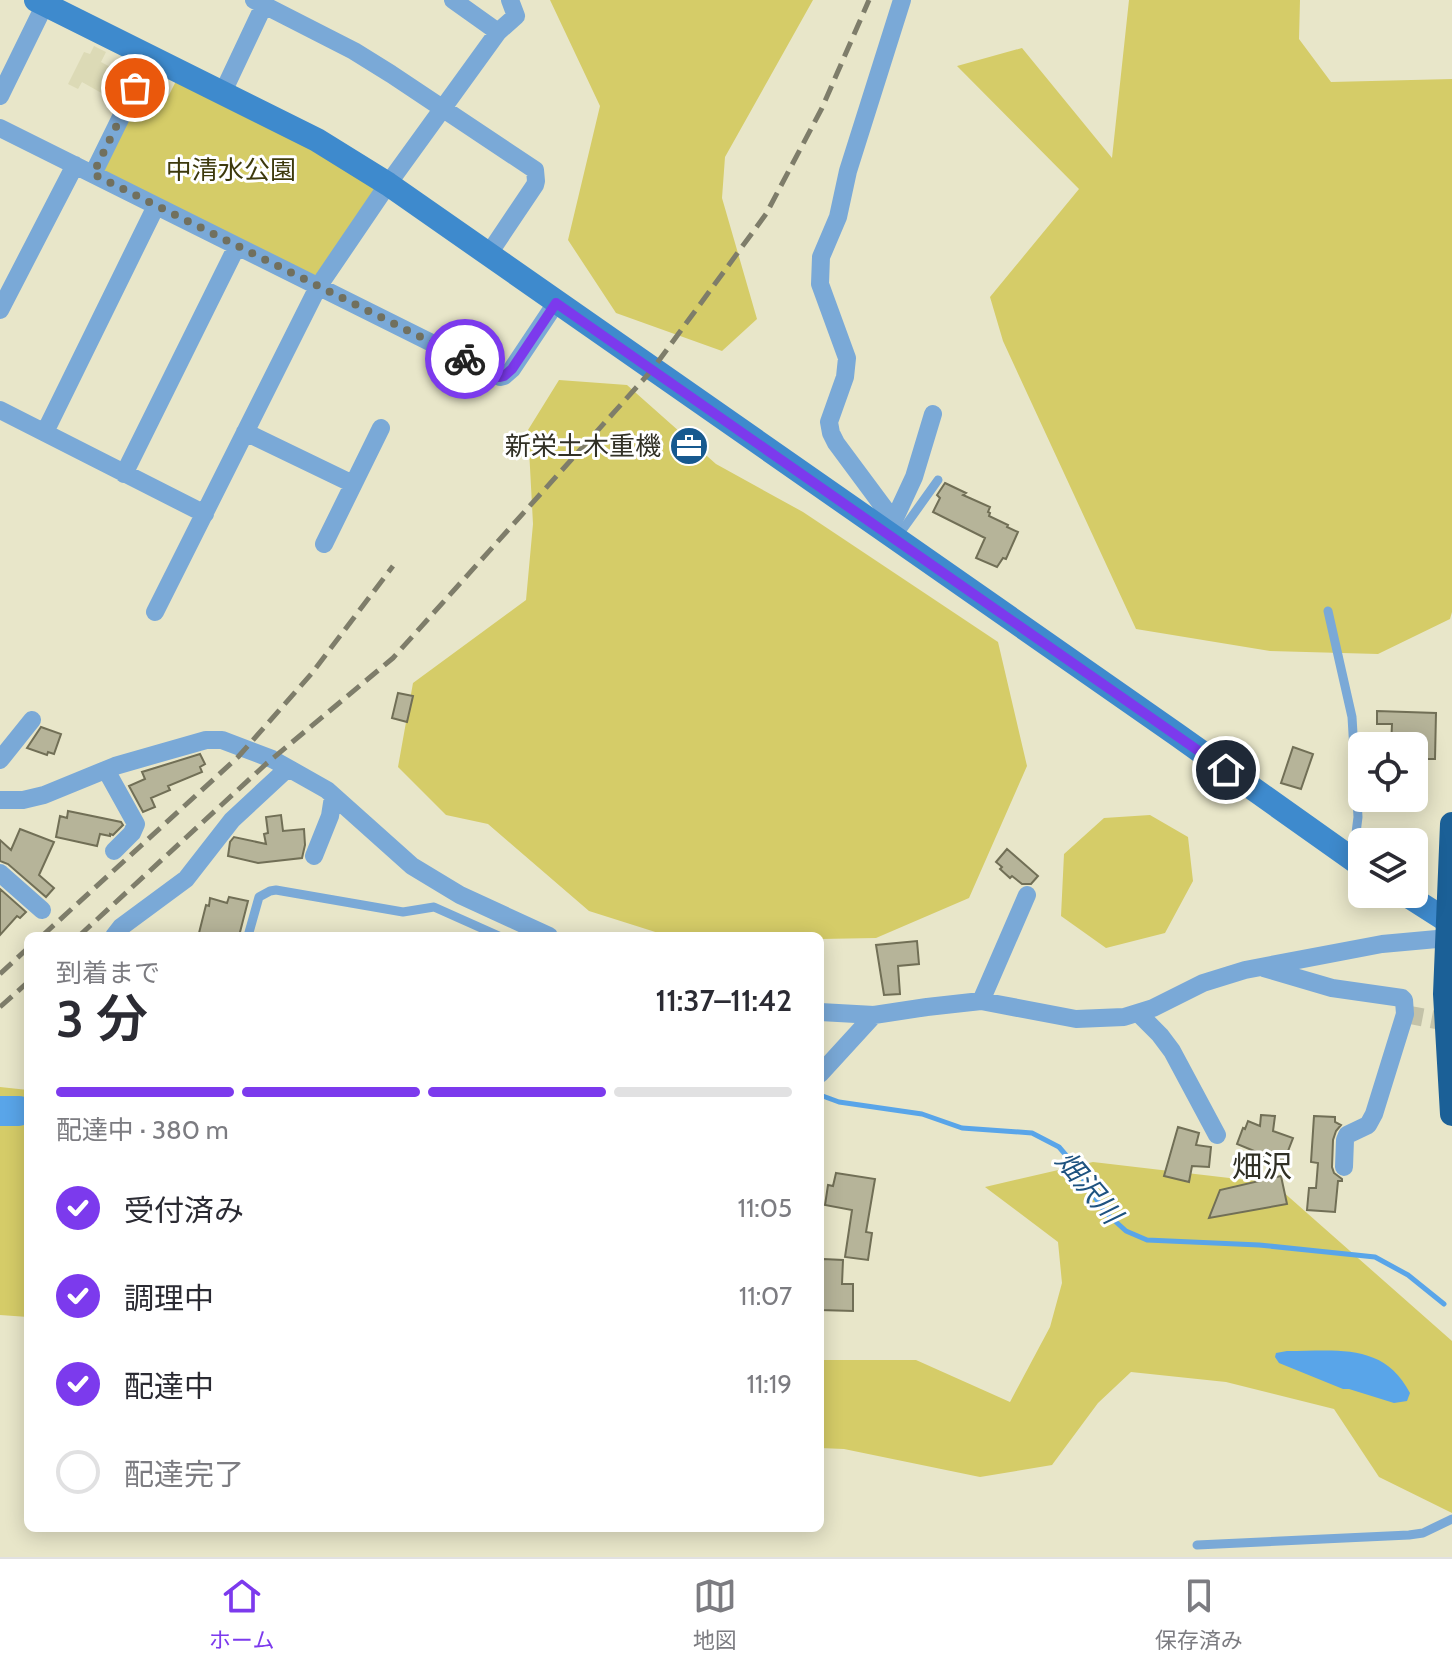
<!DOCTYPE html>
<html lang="ja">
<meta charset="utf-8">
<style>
body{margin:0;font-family:Cabin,"Noto Sans JP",sans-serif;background:#f7f7f7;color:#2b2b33;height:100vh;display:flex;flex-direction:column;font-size:30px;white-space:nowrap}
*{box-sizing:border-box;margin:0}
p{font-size:26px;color:#7c7c81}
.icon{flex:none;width:44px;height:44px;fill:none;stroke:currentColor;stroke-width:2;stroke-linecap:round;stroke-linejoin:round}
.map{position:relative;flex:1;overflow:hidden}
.side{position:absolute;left:24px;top:932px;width:800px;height:600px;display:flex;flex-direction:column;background:#fff;border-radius:12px;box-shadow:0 4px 20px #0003}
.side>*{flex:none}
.fabs{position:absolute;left:1348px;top:732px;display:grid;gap:16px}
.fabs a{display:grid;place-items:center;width:80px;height:80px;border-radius:12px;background:#fff;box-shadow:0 4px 20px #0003;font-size:40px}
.pin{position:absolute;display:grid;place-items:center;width:68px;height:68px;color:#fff;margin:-34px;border:4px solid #fff;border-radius:50%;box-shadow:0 2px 8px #0007}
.courier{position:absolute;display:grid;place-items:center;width:80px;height:80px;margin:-40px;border:6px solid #7c3aed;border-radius:50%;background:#fff;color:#222;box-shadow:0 2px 10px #0007}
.overview em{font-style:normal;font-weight:600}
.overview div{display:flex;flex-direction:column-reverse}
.overview{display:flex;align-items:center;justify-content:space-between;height:136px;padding:0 32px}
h1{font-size:52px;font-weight:600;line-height:60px}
.bar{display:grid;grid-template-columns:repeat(4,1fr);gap:12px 8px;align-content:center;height:96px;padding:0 32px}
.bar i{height:10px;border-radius:6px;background:#e1e1e2}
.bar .active{background:#7c3aed}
.bar p{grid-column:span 4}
ol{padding:0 32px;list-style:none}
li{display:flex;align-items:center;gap:24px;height:88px}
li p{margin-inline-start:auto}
li .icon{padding:8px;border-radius:50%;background:#7c3aed;color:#fff;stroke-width:4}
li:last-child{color:#7c7c81}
li i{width:44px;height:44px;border:4px solid #e1e1e2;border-radius:50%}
.dock{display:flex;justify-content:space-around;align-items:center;height:112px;border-top:2px solid #e1e1e2;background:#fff;font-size:22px;color:#7c7c81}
.dock a{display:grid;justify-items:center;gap:4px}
.dock .active{color:#7c3aed}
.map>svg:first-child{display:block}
.built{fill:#dcdab6}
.green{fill:#d5cc68}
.water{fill:#59a5e9}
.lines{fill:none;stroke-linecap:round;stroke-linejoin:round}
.stream{stroke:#59a5e9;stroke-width:5}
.river{stroke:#59a5e9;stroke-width:30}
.building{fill:#b6b499;stroke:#716f56;stroke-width:2}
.street-tunnel{stroke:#c3c2a8;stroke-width:18;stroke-dasharray:18 9;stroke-linecap:butt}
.lane{stroke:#7aa9d7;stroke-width:9}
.street{stroke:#7aa9d7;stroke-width:18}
.secondary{stroke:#3e8acd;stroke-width:24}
.highway{stroke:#1b6097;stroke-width:24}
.rail{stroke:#7e7d6a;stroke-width:5;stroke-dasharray:16 8;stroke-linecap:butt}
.done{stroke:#71705e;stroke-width:8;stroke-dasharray:0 14.4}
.route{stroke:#7c3aed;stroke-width:10}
.labels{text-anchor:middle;stroke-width:6;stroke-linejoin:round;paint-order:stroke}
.park-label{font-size:26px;fill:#3d390c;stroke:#fff}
.poi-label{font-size:26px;fill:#313025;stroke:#fff;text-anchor:end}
.water-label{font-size:28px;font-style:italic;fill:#1e5380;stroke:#fff}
.quarter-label{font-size:30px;fill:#313025;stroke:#fff}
</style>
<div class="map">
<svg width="1452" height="1557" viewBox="0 0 1452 1557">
<rect width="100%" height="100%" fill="#e8e6c9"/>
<path class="built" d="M94,46L106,52L101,62L133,79L116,109L102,101L105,95L82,82L78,89L68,84L84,52L90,54Z"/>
<path class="green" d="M550,0H813L725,157L722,198L757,319L722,351L616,313L568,240L600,106Z
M1129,0H1300L1299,39L1331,82L1452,79V612L1450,619L1378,654L1270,651L1136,629L1003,341L990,297L1079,189L957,66L1022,48L1112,158Z
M181,71L388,184L318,287L93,174L135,88L165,103Z
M559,380L627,385L716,464L803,512L998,642L1027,766L969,898L876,938L820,939V936H668L589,911L488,824L446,815L398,767L413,683L526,600L533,524L528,430Z
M1150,815L1188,837L1193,881L1165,933L1106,948L1061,916L1064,854L1104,818Z
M0,1087L28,1090V1317L0,1315Z
M1093,1162L1273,1183L1452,1341V1513L1379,1477L1334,1409L1226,1382L1131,1372L1098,1403L1052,1465L980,1477L844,1449L820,1448V1360H916L1010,1402L1050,1327L1062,1283L1058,1242L985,1187Z"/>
<path class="water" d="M1287,1351C1336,1351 1384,1342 1410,1393L1407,1401L1394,1403L1349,1389H1343L1279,1363L1275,1357L1276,1353Z"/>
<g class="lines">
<path class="stream" d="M820,1095L839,1102L922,1114L962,1128L1032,1133L1059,1147L1071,1161L1105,1212L1126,1231L1147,1240L1259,1245L1375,1257L1408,1275L1444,1304
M19,1111H28"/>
<path class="river" d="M0,1111H19"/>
</g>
<path class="building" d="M945,483L966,493L963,495L990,507L988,512L990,513L989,516L1008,525L1007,527L1018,532L1006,559L1003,558L997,567L976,558L985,538L933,512L940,498L937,495Z
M398,693L413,696L407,722L392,718Z
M1377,711L1436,713L1435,759H1414V746H1391L1392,724H1377Z
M41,727L61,734L54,754L48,752L47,755L27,748Z
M1293,747L1313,754L1301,789L1281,783Z
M200,754L205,764L200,767L202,772L168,786L170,790L151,798L155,807L143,812L129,786L145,779L142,772Z
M68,811L121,822L123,825L113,835L110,834V836L100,834L97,846L56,837L60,816L67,818Z
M281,815L283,831L304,829L305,845L302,858L258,863L228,856L230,842L234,837L266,844L264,834L268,833L266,817Z
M20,829L54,842L39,875L54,888L46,897L8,864L0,861V840L11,850Z
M1007,849L1038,876L1031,884H1022L1012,876L1010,878L1000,869L1002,867L996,862Z
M0,889L26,912L20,918L17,916L0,935Z
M229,897L248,901L239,936H204V934L199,933L206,905L209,906L210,898L227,903Z
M917,941L919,964L898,966L900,994L884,995L876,945Z
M1261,1115L1275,1116L1273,1131L1293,1138L1283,1164L1263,1157L1262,1160H1259V1153L1237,1144L1243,1128L1245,1129L1248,1121L1260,1126Z
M1314,1116L1335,1117V1122L1341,1125L1336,1131L1333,1140L1332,1167L1334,1173L1342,1179V1181H1338L1335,1212L1307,1210L1309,1188H1316L1318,1163L1311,1162Z
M1178,1127L1199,1133L1196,1145L1211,1147L1209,1167L1192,1166L1189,1182L1164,1176Z
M836,1173L875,1179L866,1232L872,1233L868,1260L845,1257L852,1210L825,1205L828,1185L833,1186Z
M1281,1176L1287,1204L1209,1218L1220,1190Z
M823,1259L843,1260L842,1284H853V1311L820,1310V1283H822Z"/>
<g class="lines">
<path class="street-tunnel" d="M1405,1014L1452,1023"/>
<path class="lane" d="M898,536L938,480
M1328,611L1352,717L1358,817L1353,857
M248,936L259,897L270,891L276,890L403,912L434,907L499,936
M1197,1545L1409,1535L1423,1533L1452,1519"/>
<path class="street" d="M254,0L354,51L391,74L535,170L536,181L535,185L488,255
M453,0L498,32
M223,92L264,5
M0,96L47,0
M0,128L500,377L504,376L512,369L556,303
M93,174L151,56
M0,310L75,165
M0,410L205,514
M45,432L156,206
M245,432L353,484
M124,474L237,246
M882,530L887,515L885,509L836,443L831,433L829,422L845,377L847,358L820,284L821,257L838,217L848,171L902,0
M889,531L914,477L933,414
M324,544L381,428
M155,612L318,287L388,184L498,32L516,16L510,0
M0,760L32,720
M106,770L136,824L132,833L114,851
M0,800H23L44,795L115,766L206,740H222L272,759L327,790L412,866L460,895L549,936
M314,856L330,816L333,797
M0,873L42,910
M114,936L121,927L186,879L232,820L287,769
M1264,968L1332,988L1402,998L1404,1000L1405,1014L1374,1114L1368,1125L1347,1135L1345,1140L1344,1167
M981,1001L1027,895
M820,1012L874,1015L927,1007L981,1001L1076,1019L1124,1017L1153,1008L1203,983L1245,970L1382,944L1448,938
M1138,1013L1160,1035L1172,1051L1217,1135
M820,1074L874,1015"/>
<path class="secondary" d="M36,0L317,140L388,184L1176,734L1362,866
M1405,894L1452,924"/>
<path class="highway" d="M1452,824L1445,994L1452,1114"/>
<path class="rail" d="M42,936L238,757L312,673L393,566
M79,936L266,764L393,658L652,370L766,214L822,108L869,0
M0,974L28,948
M0,1007L28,982"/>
</g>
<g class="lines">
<path class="done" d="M135,88L93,174L465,359"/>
<path class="route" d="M465,359L500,377L504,376L512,369L556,303L1226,770"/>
</g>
<defs>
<g id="office-disc" transform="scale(2)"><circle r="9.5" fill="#17598f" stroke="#fff"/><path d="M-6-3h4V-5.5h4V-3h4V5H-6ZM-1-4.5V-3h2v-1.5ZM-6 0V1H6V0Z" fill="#fff"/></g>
</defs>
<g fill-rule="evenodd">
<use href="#office-disc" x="689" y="446"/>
</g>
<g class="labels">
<g class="park-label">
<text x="231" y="179">中清水公園</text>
</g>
<g class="poi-label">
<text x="661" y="455">新栄土木重機</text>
</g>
<g class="water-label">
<text transform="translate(1089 1187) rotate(50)" y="10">畑沢川</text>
</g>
<g class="quarter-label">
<text x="1262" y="1177">畑沢</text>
</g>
</g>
</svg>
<div class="fabs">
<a><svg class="icon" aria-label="locate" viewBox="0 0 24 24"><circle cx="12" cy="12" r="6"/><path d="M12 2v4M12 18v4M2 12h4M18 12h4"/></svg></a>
<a><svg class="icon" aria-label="layers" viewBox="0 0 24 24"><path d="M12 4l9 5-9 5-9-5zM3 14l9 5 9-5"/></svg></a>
</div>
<div class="pin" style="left:135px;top:88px;background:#ea580c"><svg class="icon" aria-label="bag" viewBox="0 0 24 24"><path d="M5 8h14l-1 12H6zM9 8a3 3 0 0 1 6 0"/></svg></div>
<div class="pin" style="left:1226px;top:770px;background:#1f2937"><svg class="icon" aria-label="home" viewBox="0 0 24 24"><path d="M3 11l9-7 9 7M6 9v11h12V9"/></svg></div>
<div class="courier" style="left:465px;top:359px"><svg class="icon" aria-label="bike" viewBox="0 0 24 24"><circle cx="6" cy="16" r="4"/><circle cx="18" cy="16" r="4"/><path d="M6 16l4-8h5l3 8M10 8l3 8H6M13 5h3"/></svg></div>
<section class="side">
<div class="overview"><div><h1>3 分</h1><p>到着まで</p></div><em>11:37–11:42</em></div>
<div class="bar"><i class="active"></i><i class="active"></i><i class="active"></i><i></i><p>配達中 · 380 m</p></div>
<ol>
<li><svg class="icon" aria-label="check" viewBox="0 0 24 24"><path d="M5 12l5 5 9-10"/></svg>受付済み<p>11:05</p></li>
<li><svg class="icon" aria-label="check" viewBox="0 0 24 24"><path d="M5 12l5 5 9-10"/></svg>調理中<p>11:07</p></li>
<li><svg class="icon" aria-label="check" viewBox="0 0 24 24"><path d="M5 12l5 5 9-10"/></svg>配達中<p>11:19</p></li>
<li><i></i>配達完了</li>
</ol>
</section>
</div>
<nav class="dock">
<a class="active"><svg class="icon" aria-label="home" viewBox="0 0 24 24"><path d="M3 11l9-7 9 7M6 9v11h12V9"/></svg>ホーム</a>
<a><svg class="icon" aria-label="map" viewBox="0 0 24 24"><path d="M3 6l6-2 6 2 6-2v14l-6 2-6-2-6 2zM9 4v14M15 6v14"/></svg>地図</a>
<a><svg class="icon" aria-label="saved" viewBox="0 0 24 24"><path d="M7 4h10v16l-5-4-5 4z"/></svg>保存済み</a>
</nav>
